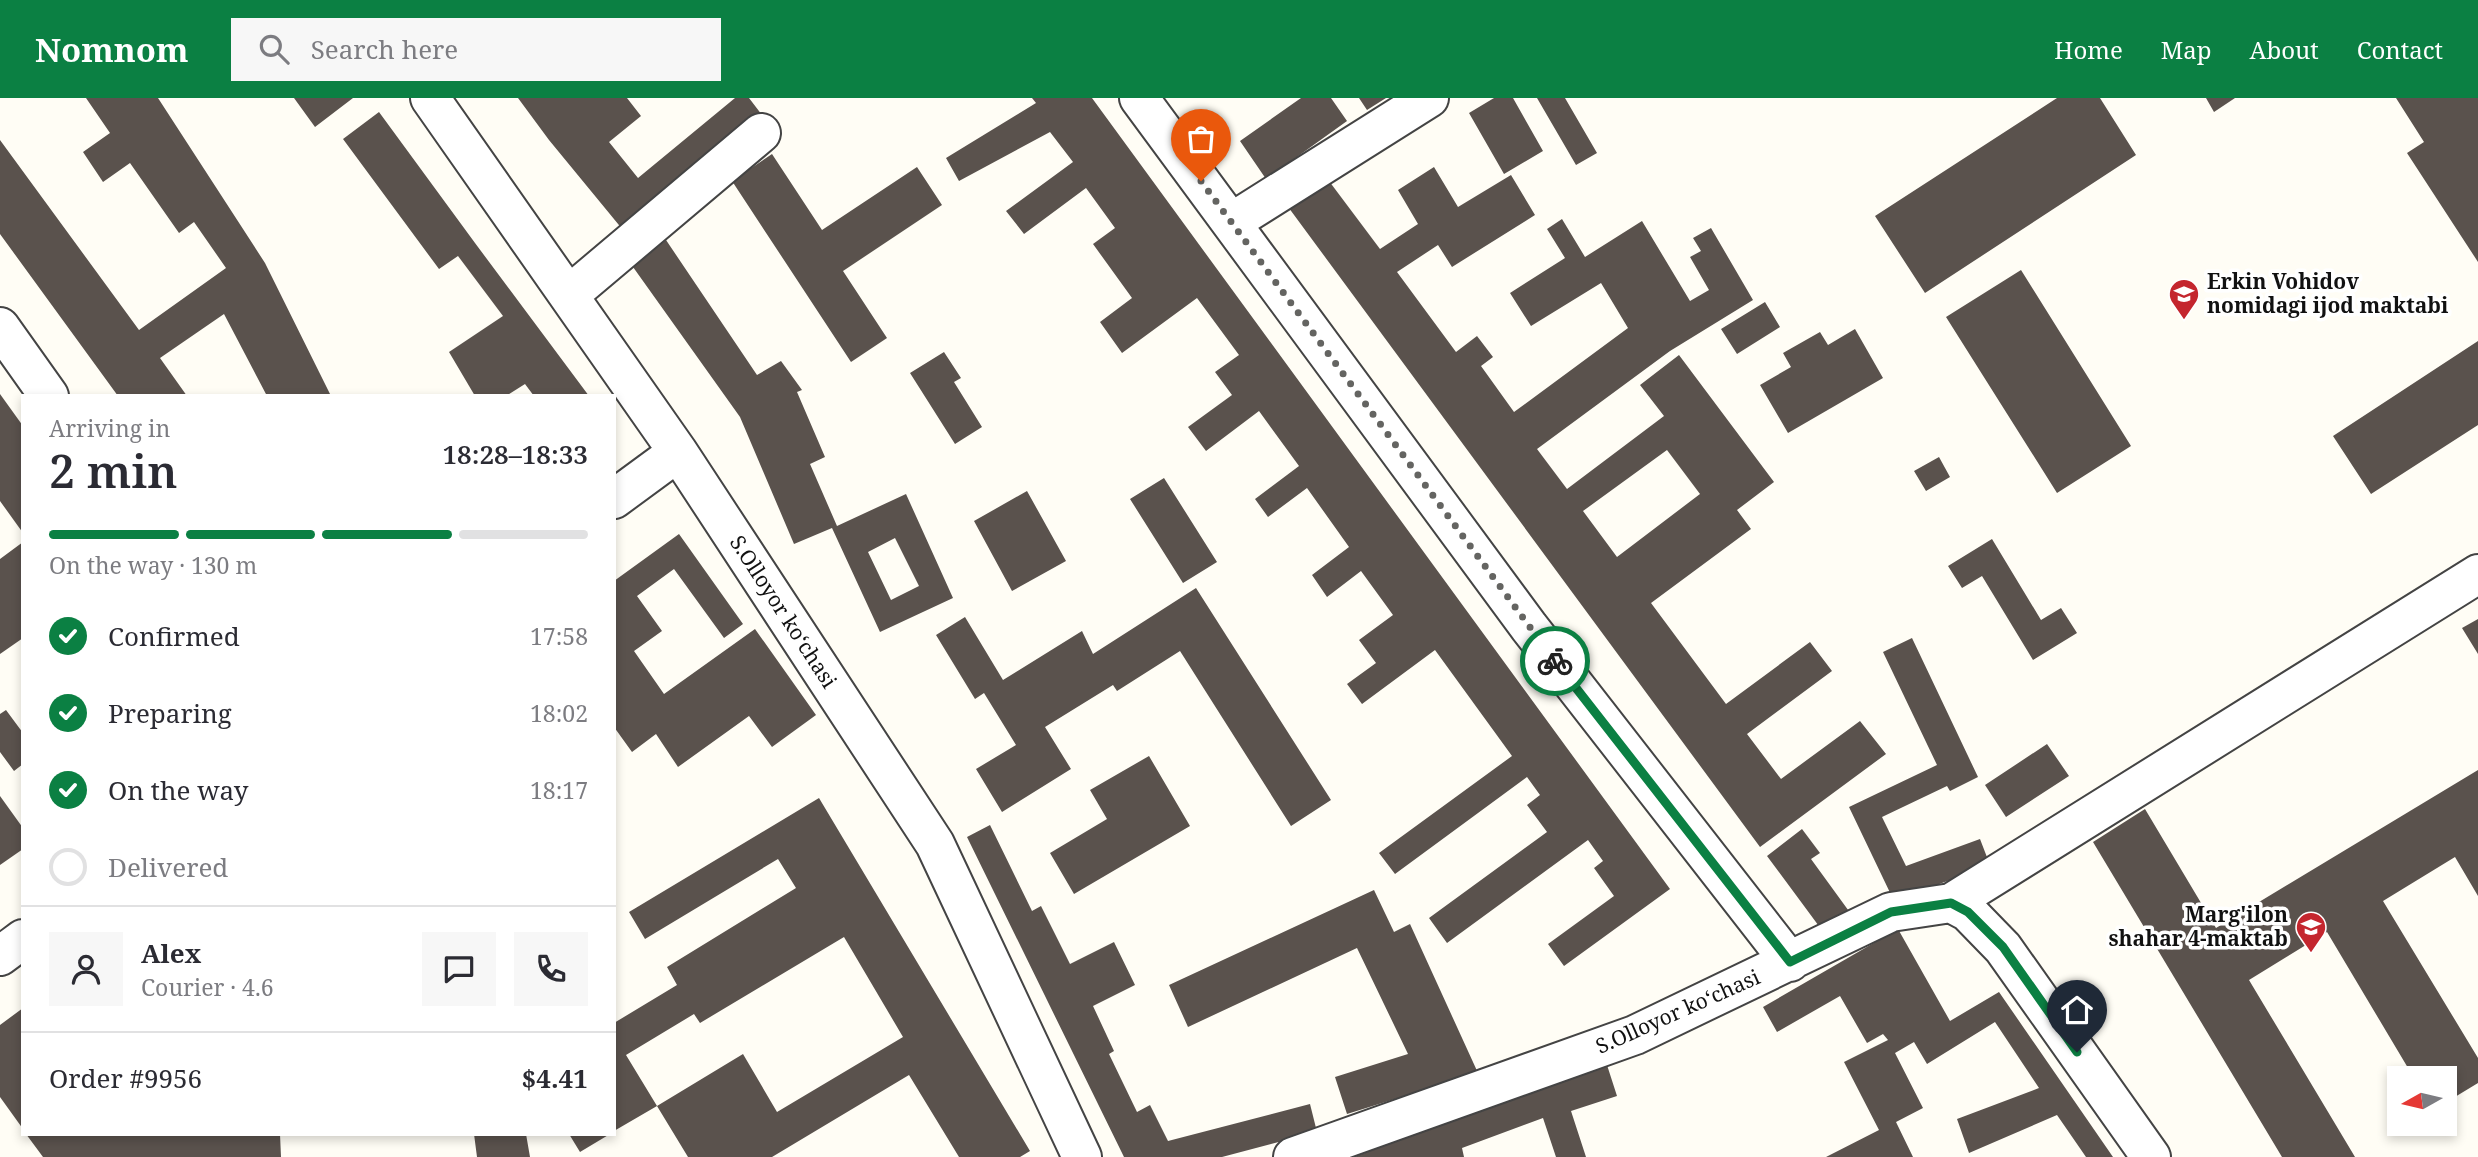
<!DOCTYPE html>
<meta charset="utf-8">
<style>
body{margin:0;font-family:"Noto Serif",serif;background:#f7f7f7;color:#2b2b33;height:100vh;display:flex;flex-direction:column;font-size:26px;white-space:nowrap}
*{box-sizing:border-box;margin:0}
p{font-size:23px;color:#7c7c81}
.icon{flex:none;width:38px;height:38px;fill:none;stroke:currentColor;stroke-width:2;stroke-linecap:round;stroke-linejoin:round}
.map{position:relative;flex:1;overflow:hidden}
.panel{position:absolute;left:21px;top:296px;width:595px;height:742px;display:flex;flex-direction:column;background:#fff;border-radius:0px;box-shadow:0 4px 10px #0003}
.panel>*{flex:none}
.needle{width:46px;rotate:262deg}
.buttons{position:absolute;left:2387px;top:968px;display:grid;gap:14px}
.buttons a{display:grid;place-items:center;width:70px;height:70px;border-radius:0px;background:#fff;box-shadow:0 4px 10px #0003;font-size:35px}
.pin{position:absolute;display:grid;place-items:center;width:60px;height:60px;color:#fff;margin:-72px -30px;border-radius:50% 50% 50% 0;rotate:-45deg;box-shadow:0 0 7px #0007}
.pin .icon{rotate:45deg}
.courier{position:absolute;display:grid;place-items:center;width:70px;height:70px;margin:-35px;border:5px solid #0b8043;border-radius:50%;background:#fff;color:#222;box-shadow:0 2px 9px #0007}
.summary em{font-style:normal;font-weight:600}
.summary div{display:flex;flex-direction:column-reverse}
.summary{display:flex;align-items:center;justify-content:space-between;height:119px;padding:0 28px}
h1{font-size:46px;font-weight:600;line-height:52px}
.bar{display:grid;grid-template-columns:repeat(4,1fr);gap:10px 7px;align-content:center;height:84px;padding:0 28px}
.bar i{height:9px;border-radius:5px;background:#e1e1e2}
.bar .on{background:#0b8043}
.bar p{grid-column:span 4}
.line{display:flex;align-items:center;gap:18px;padding:0 28px;border-top:2px solid #e1e1e2}
.line div{flex:1}
.round{display:grid;place-items:center;flex:none;width:74px;height:74px;border-radius:0px;background:#f7f7f7}
ol{padding:0 28px;list-style:none}
li{display:flex;align-items:center;gap:21px;height:77px}
li p{margin-inline-start:auto}
li .icon{padding:7px;border-radius:50%;background:#0b8043;color:#fff;stroke-width:4}
li:last-child{color:#7c7c81}
li i{width:38px;height:38px;border:4px solid #e1e1e2;border-radius:50%}
header{display:flex;align-items:center;gap:42px;box-sizing:border-box;height:98px;padding:0 35px;background:#0b8043;color:#fff}
header strong{font-size:33px}
nav{display:flex;gap:38px;margin-inline-start:auto;font-size:24px}
.search{width:490px;height:63px;background:#f7f7f7;display:flex;align-items:center;gap:18px;box-sizing:border-box;padding:0 24px;border-radius:0px;color:#7c7c81;font-size:26px}
.map>svg:first-child{display:block}
.building{fill:#5a524d;fill-rule:evenodd}
.lines{fill:none;stroke-linecap:round;stroke-linejoin:round}
.street-casing{stroke:#444;stroke-width:42}
.street{stroke:#fff;stroke-width:38}
.done{stroke:#646461;stroke-width:7;stroke-dasharray:0 12.6}
.route{stroke:#0b8043;stroke-width:9}
.labels{text-anchor:middle;stroke-width:7;stroke-linejoin:round;paint-order:stroke}
.poi-label{font-size:21px;font-weight:bold;fill:#111;stroke:#fff;text-anchor:start}
.street-label{font-size:21px;fill:#111;stroke:#fff}
</style>
<header>
<strong>Nomnom</strong>
<div class="search"><svg class="icon" aria-label="search" viewBox="0 0 24 24"><circle cx="10" cy="10" r="6"/><path d="M15 15l6 6"/></svg>Search here</div>
<nav><a>Home</a><a>Map</a><a>About</a><a>Contact</a></nav>
</header>
<div class="map">
<svg width="2478" height="1059" viewBox="0 0 2478 1059">
<rect width="100%" height="100%" fill="#fffdf5"/>
<path class="building" d="M86,0H158L265,165L331,298H267L224,216L160,260L187,298H118L0,136V42L139,232L226,170L194,124L179,135L130,65L103,84L83,54L110,35Z
M294,0H353L315,29Z
M518,0H627L641,18L609,44L638,80L735,0H749L762,17L623,132L549,42Z
M1032,0H1092L1670,791L1564,868L1548,846L1614,798L1594,770L1603,763L1588,742L1447,845L1429,820L1547,734L1527,707L1540,697L1527,679L1395,776L1379,755L1512,658L1435,552L1362,606L1347,586L1376,565L1359,542L1393,517L1361,473L1327,499L1312,477L1349,449L1307,390L1268,419L1255,401L1299,368L1259,313L1206,353L1188,329L1232,297L1215,274L1239,257L1197,200L1122,255L1100,224L1132,200L1093,146L1115,130L1086,90L1024,136L1006,113L1073,64L1050,34L959,83L946,60L1036,5Z
M1301,0H1331L1347,23L1266,81L1240,43Z
M1359,0H1386L1367,12Z
M1494,0H1513L1543,53L1504,76L1469,15Z
M1537,0H1565L1597,55L1576,67Z
M2057,0H2100L2136,57L1925,195L1875,118Z
M2206,0H2235L2214,14Z
M2396,0H2478V164L2407,55L2424,44Z
M379,14L475,145L589,298H534L525,286L506,298H475L449,254L503,218L458,158L439,171L343,41Z
M772,56L822,132L917,69L942,107L843,173L887,240L851,264L732,83Z
M1434,69L1458,109L1511,77L1535,117L1452,169L1438,147L1397,174L1456,254L1477,238L1493,259L1481,268L1514,314L1628,230L1601,185L1531,228L1510,195L1565,160L1547,131L1562,121L1585,159L1642,123L1690,203L1709,192L1690,159L1701,153L1693,140L1711,130L1753,202L1670,253L1537,351L1567,391L1664,318L1640,287L1679,257L1774,384L1737,412L1751,431L1651,505L1726,606L1810,544L1832,573L1747,636L1781,681L1860,623L1886,656L1760,749L1283,102L1326,79L1380,151L1418,126L1398,92ZM1667,352L1700,396L1617,459L1583,413Z
M666,142L757,277L781,263L802,292L797,294L825,359L810,366L837,428L906,396L953,500L880,534L832,430L794,446L740,319L633,169ZM895,440L919,488L891,502L868,454Z
M2021,172L2131,348L2057,395L1946,219Z
M1765,204L1780,229L1737,256L1721,231Z
M1855,231L1883,280L1788,335L1760,287L1791,269L1783,255L1820,234L1828,247Z
M2478,243V327L2371,396L2333,338Z
M944,254L961,280L954,284L982,329L955,346L910,275Z
M0,296L23,328V435L0,403Z
M1939,359L1950,379L1926,393L1914,373Z
M1164,380L1217,464L1183,485L1130,401Z
M1027,393L1066,463L1012,493L974,423Z
M679,436L743,526L724,540L674,471L637,498L662,533L634,553L664,596L755,531L816,617L772,649L749,618L678,669L656,636L632,654L614,629V483Z
M1992,441L2041,522L2061,510L2077,535L2033,562L1982,478L1962,490L1948,468Z
M23,444V540L0,556V461Z
M1196,490L1331,702L1291,728L1180,553L1117,593L1113,587L1045,629L1071,671L1002,714L976,671L1016,647L984,595L975,601L936,537L965,519L1003,582L1082,533L1093,556Z
M2478,521V556L2462,530Z
M1912,540L1978,679L1950,693L1947,688L1882,719L1906,768L1980,741L1990,767L1894,803L1849,709L1937,667L1883,554Z
M6,612L23,635V666L14,673L0,654V616Z
M2047,646L2069,678L2006,719L1985,687Z
M1149,658L1190,728L1074,796L1050,755L1107,721L1090,692Z
M2478,672V798L2455,759L2383,803L2478,960V985L2445,1005V980H2414L2327,834L2249,882L2355,1059H2282L2093,744L2145,711L2216,830Z
M0,698L23,730V751L0,767Z
M819,700L1030,1053L1020,1059H959L909,977L772,1059H688L657,1008L614,1033V925L677,887L667,869L796,790L778,761L645,841L629,814ZM844,839L903,939L777,1014L743,956L657,1008L626,957L694,916L700,925Z
M990,727L1032,813L1041,808L1070,866L1114,844L1135,887L1093,908L1114,953L1109,956L1137,1014L1150,1007L1168,1043L1310,1006L1317,1034L1222,1059H1124L967,739Z
M1802,731L1820,755L1811,761L1851,816L1824,835L1767,758Z
M1374,792L1394,834L1410,826L1478,975L1347,1016L1335,979L1408,956L1357,850L1188,929L1169,887Z
M1898,831L1950,923L1999,894L2113,1059H2086L2057,1017L1969,1055L1957,1021L2039,990L1995,924L1927,966L1914,944L1895,955L1923,1010L1896,1024L1913,1059H1826L1879,1032L1844,964L1888,942L1883,936L1867,945L1840,898L1777,934L1763,909Z
M23,910V1031L0,999V927Z
M1607,967L1617,998L1571,1013L1586,1059H1556L1543,1020L1462,1050L1464,1059H1354L1534,992Z
M26,1036H280L281,1059H43Z
M474,1036H526L530,1059H477Z
M569,1036H610L580,1054Z"/>
<g class="lines">
<g class="street-casing">
<path id="street" d="M430,0L678,354L935,746L1082,1059
M1139,0L1529,529L1790,864
M1232,124L1429,0
M569,197L761,35
M0,229L49,298
M614,401L678,354
M1951,805L2478,476
M0,858L23,841
M1293,1059L1635,937L1891,814L1951,805L1968,814L2003,850L2151,1059"/>
</g>
<use href="#street" class="street"/>
</g>
<g class="lines">
<path class="done" d="M1201,83L1555,563"/>
<path class="route" d="M1555,563L1790,864L1891,814L1951,805L1968,814L2003,849L2077,954"/>
</g>
<defs>
<g id="school-pin" transform="scale(1.575)"><path d="M0 17L-7.5 6A9.5 9.5 0 1 1 7.5 6Z" fill="#c4262e" stroke="#fff"/><path d="M0-5L7-2L0 1L-7-2ZM-4 1L0 2.5L4 1V4Q0 6-4 4Z" fill="#fff"/></g>
</defs>
<g fill-rule="evenodd">
<use href="#school-pin" x="2184" y="196"/>
<use href="#school-pin" x="2311" y="829"/>
</g>
<g class="labels">
<g class="poi-label">
<text x="2207" y="191">Erkin Vohidov<tspan x="2207" dy="24">nomidagi ijod maktabi</tspan></text>
<text x="2288" y="824" text-anchor="end">Marg'ilon<tspan x="2288" dy="24">shahar 4-maktab</tspan></text>
</g>
<g class="street-label">
<text transform="translate(783 514) rotate(57)" y="7">S.Olloyor koʻchasi</text>
<text transform="translate(1678 914) rotate(-24)" y="7">S.Olloyor koʻchasi</text>
</g>
</g>
</svg>
<div class="buttons">
<a><svg class="needle" viewBox="-14 -14 28 28"><path d="M0-13l5 13h-10z" fill="#e53935"/><path d="M0 13l5-13h-10z" fill="#7c7c81"/></svg></a>
</div>
<div class="pin" style="left:1201px;top:83px;background:#ea580c"><svg class="icon" aria-label="bag" viewBox="0 0 24 24"><path d="M5 8h14l-1 12H6zM9 8a3 3 0 0 1 6 0"/></svg></div>
<div class="pin" style="left:2077px;top:954px;background:#1f2937"><svg class="icon" aria-label="home" viewBox="0 0 24 24"><path d="M3 11l9-7 9 7M6 9v11h12V9"/></svg></div>
<div class="courier" style="left:1555px;top:563px"><svg class="icon" aria-label="bike" viewBox="0 0 24 24"><circle cx="6" cy="16" r="4"/><circle cx="18" cy="16" r="4"/><path d="M6 16l4-8h5l3 8M10 8l3 8H6M13 5h3"/></svg></div>
<section class="panel">
<div class="summary"><div><h1>2 min</h1><p>Arriving in</p></div><em>18:28–18:33</em></div>
<div class="bar"><i class="on"></i><i class="on"></i><i class="on"></i><i></i><p>On the way · 130 m</p></div>
<ol>
<li><svg class="icon" aria-label="check" viewBox="0 0 24 24"><path d="M5 12l5 5 9-10"/></svg>Confirmed<p>17:58</p></li>
<li><svg class="icon" aria-label="check" viewBox="0 0 24 24"><path d="M5 12l5 5 9-10"/></svg>Preparing<p>18:02</p></li>
<li><svg class="icon" aria-label="check" viewBox="0 0 24 24"><path d="M5 12l5 5 9-10"/></svg>On the way<p>18:17</p></li>
<li><i></i>Delivered</li>
</ol>
<div class="line" style="height:126px"><a class="round"><svg class="icon" aria-label="person" viewBox="0 0 24 24"><circle cx="12" cy="8" r="4"/><path d="M4 21q1-7 8-7t8 7"/></svg></a><div><b>Alex</b><p>Courier · 4.6</p></div><a class="round"><svg class="icon" aria-label="chat" viewBox="0 0 24 24"><path d="M4 5h16v11H9l-5 4z"/></svg></a><a class="round"><svg class="icon" aria-label="phone" viewBox="0 0 24 24"><path d="M5 4h4l2 5-3 2q2 4 5 5l2-3 5 2v4C11 20 4 13 5 4z"/></svg></a></div>
<div class="line" style="height:91px"><div>Order #9956</div><b>$4.41</b></div>
</section>
</div>
